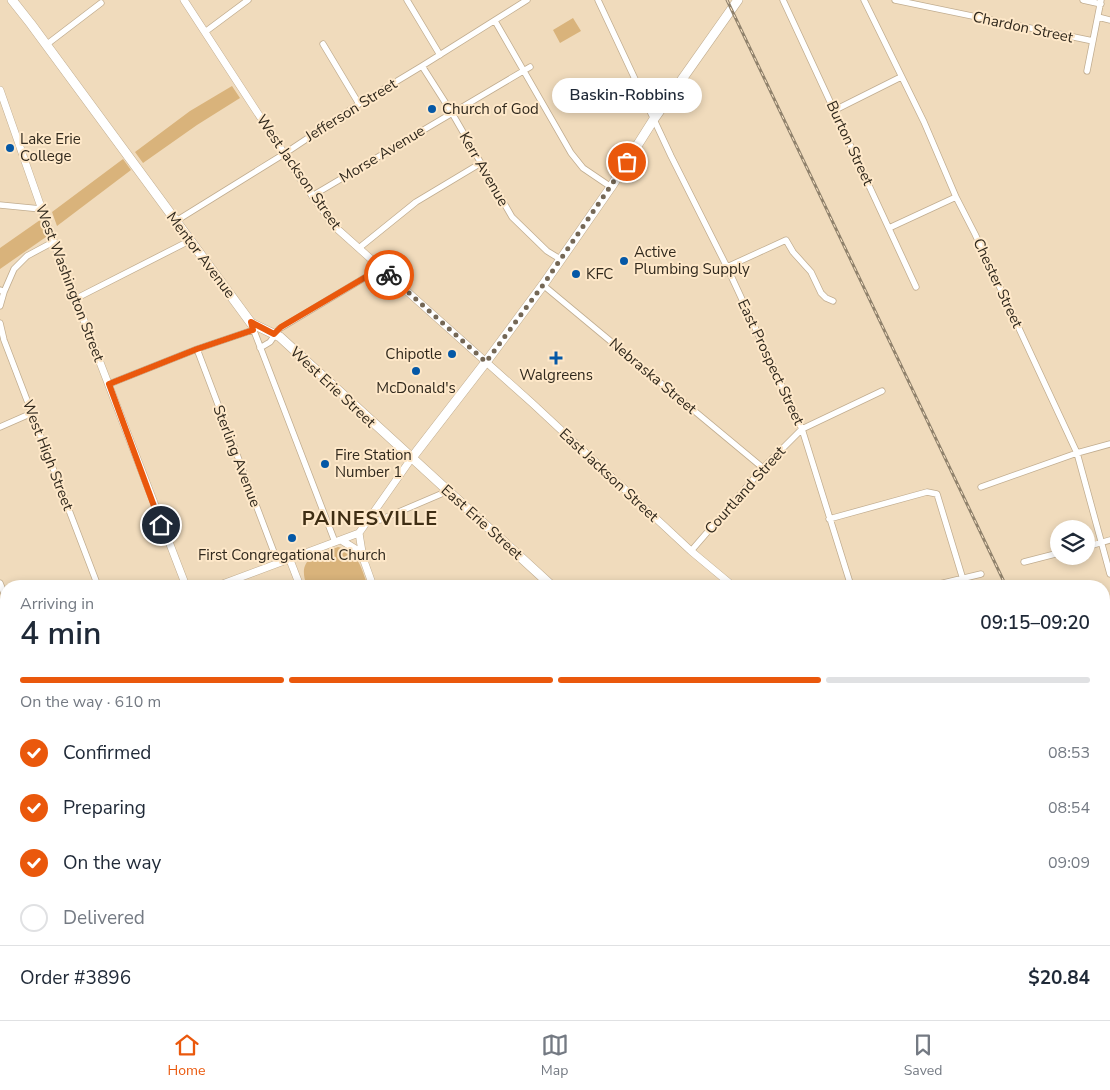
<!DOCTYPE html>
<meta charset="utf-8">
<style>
body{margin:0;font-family:"Nunito Sans",sans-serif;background:#f6f6f7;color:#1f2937;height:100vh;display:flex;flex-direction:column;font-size:19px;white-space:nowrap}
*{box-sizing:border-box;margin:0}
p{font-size:16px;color:#747a83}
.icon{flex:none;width:28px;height:28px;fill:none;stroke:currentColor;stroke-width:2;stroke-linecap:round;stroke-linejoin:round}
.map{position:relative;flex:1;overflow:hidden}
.sheet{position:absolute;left:0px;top:580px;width:1110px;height:440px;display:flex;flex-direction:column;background:#fff;border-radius:20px 20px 0 0;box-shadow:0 2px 8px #0003}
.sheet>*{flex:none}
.buttons{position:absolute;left:1050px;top:520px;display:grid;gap:10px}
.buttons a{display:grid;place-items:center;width:45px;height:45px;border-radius:50%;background:#fff;box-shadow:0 2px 8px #0003;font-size:25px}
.pin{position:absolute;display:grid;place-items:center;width:42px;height:42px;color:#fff;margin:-21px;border:2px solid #fff;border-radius:50%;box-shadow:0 1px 5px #0007}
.courier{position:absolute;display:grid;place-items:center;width:50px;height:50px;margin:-25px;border:4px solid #ea580c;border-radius:50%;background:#fff;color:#222;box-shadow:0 1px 6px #0007}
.bubble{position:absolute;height:35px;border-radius:18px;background:#fff;box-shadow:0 2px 8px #0003;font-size:16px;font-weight:600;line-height:35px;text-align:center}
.head em{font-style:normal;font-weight:600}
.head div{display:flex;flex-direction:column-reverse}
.head{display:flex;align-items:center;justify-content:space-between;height:85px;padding:0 20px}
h1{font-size:32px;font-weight:600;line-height:38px}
.bar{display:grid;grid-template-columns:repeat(4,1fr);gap:8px 5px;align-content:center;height:60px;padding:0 20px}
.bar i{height:6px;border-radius:4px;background:#e0e1e3}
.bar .selected{background:#ea580c}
.bar p{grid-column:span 4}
.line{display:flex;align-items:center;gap:12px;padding:0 20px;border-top:1px solid #e0e1e3}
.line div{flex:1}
ol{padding:0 20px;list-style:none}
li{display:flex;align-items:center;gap:15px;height:55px}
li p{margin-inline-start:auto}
li .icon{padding:5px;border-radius:50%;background:#ea580c;color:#fff;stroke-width:4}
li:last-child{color:#747a83}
li i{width:28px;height:28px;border:2px solid #e0e1e3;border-radius:50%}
.menu{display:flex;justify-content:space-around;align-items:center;height:70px;border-top:1px solid #e0e1e3;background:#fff;font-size:14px;color:#747a83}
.menu a{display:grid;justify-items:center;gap:2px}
.menu .selected{color:#ea580c}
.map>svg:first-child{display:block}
.green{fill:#d9b37b}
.water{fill:#c38b28}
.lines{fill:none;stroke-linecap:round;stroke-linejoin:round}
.minor-casing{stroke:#c1ad90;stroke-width:7}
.tertiary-casing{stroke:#c1ad90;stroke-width:8}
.secondary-casing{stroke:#c1ad90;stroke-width:9}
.primary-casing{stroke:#c1ad90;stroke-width:10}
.minor{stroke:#fff;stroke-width:5.5}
.tertiary{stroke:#fff;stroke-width:7}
.secondary{stroke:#fff;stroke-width:8}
.primary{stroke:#fff;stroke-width:9}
.rail-casing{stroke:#90826c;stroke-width:3}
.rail{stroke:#fee8c9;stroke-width:1;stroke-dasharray:4;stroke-linecap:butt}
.done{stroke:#746755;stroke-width:5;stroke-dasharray:0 9}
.route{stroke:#ea580c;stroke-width:6}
.poi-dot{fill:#0558a6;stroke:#fee8c9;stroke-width:2}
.labels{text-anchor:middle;stroke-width:4;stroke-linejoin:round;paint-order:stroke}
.street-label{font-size:15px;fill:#31291d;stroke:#fee8c9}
.poi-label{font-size:15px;fill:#31291d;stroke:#fee8c9;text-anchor:start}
.district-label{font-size:20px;font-weight:bold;letter-spacing:1px;fill:#3f2e14;stroke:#fee8c9}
</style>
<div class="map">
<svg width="1110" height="1020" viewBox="0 0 1110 1020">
<rect width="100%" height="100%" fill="#f0dbbc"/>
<path class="green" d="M573,18L581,31L560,43L553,30Z
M232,86L240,98L197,125L143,163L135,152L190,111Z
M123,159L131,170L57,226L52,212Z
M40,220L46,237L0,269V248Z
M338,547C359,552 361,568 368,586H307C296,558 316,555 338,547Z
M661,1014H746V1020H660Z"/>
<path class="water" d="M51,1014H100L93,1020H44Z
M370,1014H451L455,1020H374Z"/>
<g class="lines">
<g class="minor-casing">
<path id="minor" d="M407,0L440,55
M598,0L671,156L727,267L802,429L851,586
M783,0L916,287
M864,0L924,122L956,197L975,234L1077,453L1110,574
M895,0L1093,41
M1083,0L1101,4
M1098,17L1110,20
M495,21L571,153L583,168L611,187
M205,32L248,0
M323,44L359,104
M46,45L101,3
M422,66L452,113L512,217L547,251L560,259
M1087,71L1101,0
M835,110L901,77
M312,196L530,67
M0,205L41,209
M176,221L284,154L359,104L422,66L527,0
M889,228L956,197
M359,248L416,202L481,163
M727,267L786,240L793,252L811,272L821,293L826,298L833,301
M543,285L763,468
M0,290L4,292L0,306
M4,292L14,269L27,256L53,242
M75,299L191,240
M0,323L4,340L98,586
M251,323L335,542
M260,348L270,342L279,329L381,268
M197,349L278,563
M109,384L197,349L253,330
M0,427L32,413
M981,487L1077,453L1110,444
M829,519L927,492L937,494L965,586
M368,520H380L448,491
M1086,547L1110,540
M691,551L763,468L802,429L882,391
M1024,562L1059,553
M0,583L6,598
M931,586L981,574
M1104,662L1110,658
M2,817L6,828
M1104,866L1110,879
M0,896L6,894
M488,1014L497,1020
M0,1015L6,1009
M561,1020L566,1014"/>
</g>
<g class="tertiary-casing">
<path id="tertiary" d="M184,0L298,175L334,226L532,403L691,551L733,586
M0,90L48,227L186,586
M359,533L363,558L373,586
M341,540L357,550L362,556
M290,560L300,586
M217,586L359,533L411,459
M0,659H6
M408,1020L417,1014"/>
</g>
<g class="secondary-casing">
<path id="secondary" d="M0,981L6,978"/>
</g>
<g class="primary-casing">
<path id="primary" d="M12,0L31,24L251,323L280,337L552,586
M411,459L489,358L543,285L611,187L654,119L738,0
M1104,976L1110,982"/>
</g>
<use href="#minor" class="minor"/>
<use href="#tertiary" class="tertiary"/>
<use href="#secondary" class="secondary"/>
<use href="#primary" class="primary"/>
<g class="rail-casing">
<path id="rail" d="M727,0L1006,586
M1104,791L1110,804"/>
</g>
<use href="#rail" class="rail"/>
</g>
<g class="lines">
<path class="done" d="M389,275L486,362L543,285L627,162"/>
<path class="route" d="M161,525L109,384L197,349L253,330L251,322L274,334L281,327L381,268L389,275"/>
</g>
<g class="poi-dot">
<circle cx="432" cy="109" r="5"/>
<circle cx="10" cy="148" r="5"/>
<circle cx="624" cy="261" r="5"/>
<circle cx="576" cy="274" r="5"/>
<circle cx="452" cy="354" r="5"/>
<path d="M553.5 350.5h5v5h5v5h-5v5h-5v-5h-5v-5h5z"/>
<circle cx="416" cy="371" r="5"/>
<circle cx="325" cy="464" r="5"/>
<circle cx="292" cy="538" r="5"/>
</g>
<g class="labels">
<g class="street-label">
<text transform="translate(1023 27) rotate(12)" y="5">Chardon Street</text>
<text transform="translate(351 110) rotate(-32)" y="5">Jefferson Street</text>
<text transform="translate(850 143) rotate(65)" y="5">Burton Street</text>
<text transform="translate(382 154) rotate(-31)" y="5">Morse Avenue</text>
<text transform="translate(484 169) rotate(60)" y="5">Kerr Avenue</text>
<text transform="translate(299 172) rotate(55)" y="5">West Jackson Street</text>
<text transform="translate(201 255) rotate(53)" y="5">Mentor Avenue</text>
<text transform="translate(70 283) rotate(69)" y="5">West Washington Street</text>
<text transform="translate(998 283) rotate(65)" y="5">Chester Street</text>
<text transform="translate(771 362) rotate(65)" y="5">East Prospect Street</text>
<text transform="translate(653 376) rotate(40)" y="5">Nebraska Street</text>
<text transform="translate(333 387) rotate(43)" y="5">West Erie Street</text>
<text transform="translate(48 455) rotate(69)" y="5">West High Street</text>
<text transform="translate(237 456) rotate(69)" y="5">Sterling Avenue</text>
<text transform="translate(609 475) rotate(43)" y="5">East Jackson Street</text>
<text transform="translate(745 490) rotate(-48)" y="5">Courtland Street</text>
<text transform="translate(482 522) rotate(42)" y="5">East Erie Street</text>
</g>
<g class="poi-label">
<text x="442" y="114">Church of God</text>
<text x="20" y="144">Lake Erie<tspan x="20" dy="17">College</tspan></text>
<text x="634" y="257">Active<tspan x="634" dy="17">Plumbing Supply</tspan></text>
<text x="586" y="279">KFC</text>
<text x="442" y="359" text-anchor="end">Chipotle</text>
<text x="556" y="380" text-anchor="middle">Walgreens</text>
<text x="416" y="393" text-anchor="middle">McDonald's</text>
<text x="335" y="460">Fire Station<tspan x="335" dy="17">Number 1</tspan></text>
<text x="292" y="560" text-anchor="middle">First Congregational Church</text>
</g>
<g class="district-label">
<text x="370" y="525">PAINESVILLE</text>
</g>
</g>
</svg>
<div class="buttons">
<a><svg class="icon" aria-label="layers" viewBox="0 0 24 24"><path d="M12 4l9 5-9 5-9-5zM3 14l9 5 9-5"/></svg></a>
</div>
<div class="pin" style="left:627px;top:162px;background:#ea580c"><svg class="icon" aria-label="bag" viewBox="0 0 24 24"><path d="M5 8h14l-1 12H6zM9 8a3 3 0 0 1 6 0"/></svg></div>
<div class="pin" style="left:161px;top:525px;background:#1f2937"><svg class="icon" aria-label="home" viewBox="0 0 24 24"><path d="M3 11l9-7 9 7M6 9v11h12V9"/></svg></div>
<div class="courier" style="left:389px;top:275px"><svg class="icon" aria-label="bike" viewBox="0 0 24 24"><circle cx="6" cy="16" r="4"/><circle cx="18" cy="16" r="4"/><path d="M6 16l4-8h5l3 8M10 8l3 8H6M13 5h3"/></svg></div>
<div class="bubble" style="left:552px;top:78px;width:150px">Baskin-Robbins</div>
<section class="sheet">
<div class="head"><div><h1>4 min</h1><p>Arriving in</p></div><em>09:15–09:20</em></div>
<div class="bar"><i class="selected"></i><i class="selected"></i><i class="selected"></i><i></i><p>On the way · 610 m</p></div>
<ol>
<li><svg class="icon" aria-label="check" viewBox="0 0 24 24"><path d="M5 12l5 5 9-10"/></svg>Confirmed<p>08:53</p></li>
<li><svg class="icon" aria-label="check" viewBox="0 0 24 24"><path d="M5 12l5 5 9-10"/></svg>Preparing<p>08:54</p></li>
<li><svg class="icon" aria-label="check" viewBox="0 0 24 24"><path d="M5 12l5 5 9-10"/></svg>On the way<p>09:09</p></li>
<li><i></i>Delivered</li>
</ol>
<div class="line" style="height:65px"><div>Order #3896</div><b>$20.84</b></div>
</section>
</div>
<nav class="menu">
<a class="selected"><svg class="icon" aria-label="home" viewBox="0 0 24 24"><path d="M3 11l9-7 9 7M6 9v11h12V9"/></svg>Home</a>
<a><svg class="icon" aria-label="map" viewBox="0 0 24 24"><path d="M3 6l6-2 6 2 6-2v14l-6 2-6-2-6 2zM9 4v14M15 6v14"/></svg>Map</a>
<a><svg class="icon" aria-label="saved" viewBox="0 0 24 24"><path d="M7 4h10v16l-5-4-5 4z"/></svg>Saved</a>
</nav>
